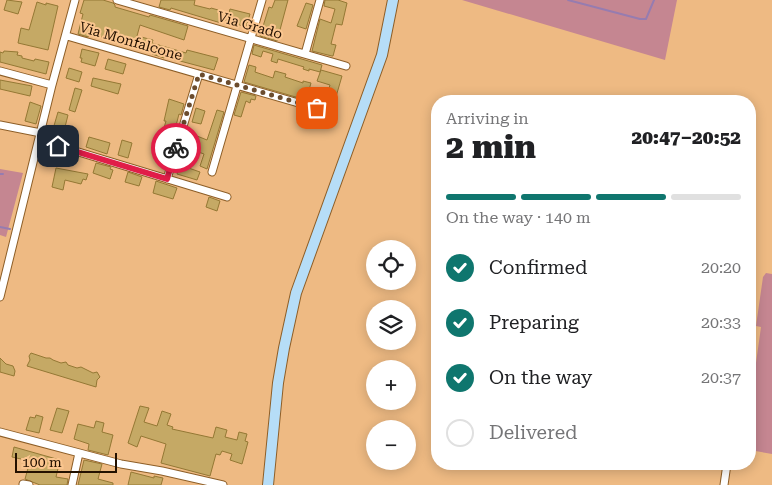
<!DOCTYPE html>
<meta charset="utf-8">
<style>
body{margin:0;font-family:"Roboto Serif",serif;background:#f6f6f6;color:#202124;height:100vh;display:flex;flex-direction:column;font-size:19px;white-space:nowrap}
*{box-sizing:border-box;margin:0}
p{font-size:16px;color:#757577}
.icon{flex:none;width:28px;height:28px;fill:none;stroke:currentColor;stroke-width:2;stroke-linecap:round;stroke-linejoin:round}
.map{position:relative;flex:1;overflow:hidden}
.panel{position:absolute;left:431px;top:95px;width:325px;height:375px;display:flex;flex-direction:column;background:#fff;border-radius:20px;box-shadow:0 2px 12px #0003}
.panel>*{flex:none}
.fabs{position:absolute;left:366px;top:240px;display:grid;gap:10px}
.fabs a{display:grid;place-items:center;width:50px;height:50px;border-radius:50%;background:#fff;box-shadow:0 2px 12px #0003;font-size:25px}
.scale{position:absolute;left:15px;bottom:12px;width:102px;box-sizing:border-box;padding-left:5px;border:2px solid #241100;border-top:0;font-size:14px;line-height:18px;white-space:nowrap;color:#241100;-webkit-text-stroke:4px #fbc68f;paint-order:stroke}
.pin{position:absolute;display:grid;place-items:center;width:42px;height:42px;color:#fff;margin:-21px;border-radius:10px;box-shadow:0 2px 8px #0006}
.courier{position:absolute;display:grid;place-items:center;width:50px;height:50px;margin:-25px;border:4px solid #e11d48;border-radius:50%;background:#fff;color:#222;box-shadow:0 1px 6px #0007}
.overview em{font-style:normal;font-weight:800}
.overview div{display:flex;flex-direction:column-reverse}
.overview{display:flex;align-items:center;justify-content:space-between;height:85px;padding:0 15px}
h1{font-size:32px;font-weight:800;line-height:38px}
.bar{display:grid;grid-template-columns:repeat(4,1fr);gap:8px 5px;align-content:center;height:60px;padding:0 15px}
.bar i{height:6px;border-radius:4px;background:#e0e0e0}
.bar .active{background:#0f766e}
.bar p{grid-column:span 4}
ol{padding:0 15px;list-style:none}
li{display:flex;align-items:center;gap:15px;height:55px}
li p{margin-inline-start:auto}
li .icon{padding:5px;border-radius:50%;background:#0f766e;color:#fff;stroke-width:4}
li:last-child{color:#757577}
li i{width:28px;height:28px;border:2px solid #e0e0e0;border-radius:50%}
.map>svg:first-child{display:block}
.green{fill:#c58691}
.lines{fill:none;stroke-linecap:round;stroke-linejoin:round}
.stream{stroke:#967cb0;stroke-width:2}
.building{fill:#c5a965;stroke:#947834}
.street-casing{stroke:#8d5e27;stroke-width:9}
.secondary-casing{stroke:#8d5e27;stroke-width:12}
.street{stroke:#fff;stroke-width:7}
.secondary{stroke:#b6ddf7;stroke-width:10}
.done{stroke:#6b4c2e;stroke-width:5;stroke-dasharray:0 9}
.route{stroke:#e11d48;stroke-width:6}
.labels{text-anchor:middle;stroke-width:4;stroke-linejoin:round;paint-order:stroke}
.street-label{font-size:14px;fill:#241100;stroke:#fbc68f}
</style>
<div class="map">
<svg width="772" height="485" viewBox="0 0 772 485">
<rect width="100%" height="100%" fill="#eeba83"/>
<path class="green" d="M462,0H677L665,60Z
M0,169L23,173L6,237L0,235Z
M766,273L772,274V454L750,450V406L761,327L756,326L763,277Z"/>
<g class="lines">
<path class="stream" d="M568,0L640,19H646L654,0
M0,174H3
M0,227L10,229"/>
</g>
<path class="building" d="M7,0L22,2L18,14L4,10Z
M84,0H103L113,3L115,5V7L149,17L150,15L188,26L184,40L140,25L137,36L153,40L152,43L186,53L187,50L218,58L214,70L165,57L164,58L152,54L153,52L114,42V41L89,33L88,37L78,34L83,14L80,13Z
M161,0H195L194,5L210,9L211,8L229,13L230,9L250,14L246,27L222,20L221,23L171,8L170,10L159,7Z
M275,0H288L277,41L260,36L269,7L272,8Z
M325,0H338L347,3L342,25L336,24L331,44L336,45L333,56H332L312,51L320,19L331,23L335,9L324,6Z
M37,2L46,5V3L58,6L48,50L18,43L21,28L29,30Z
M306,3L313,5L306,29L297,26Z
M254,45L322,65L320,72L309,69V71L303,69L304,67L278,59L277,63L271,61L273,54L263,51L261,57L252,54Z
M82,49L99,53L95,66L81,62L82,58H80Z
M4,51L18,52L17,55L22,56V58L34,61L35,59L49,62L46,74L0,62V52L3,53Z
M108,59L126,64L123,74L105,69Z
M249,65L256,67L255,72L273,78L275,71L286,74L285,77L303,83V81L311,83L309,90L327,94L330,85L317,81L321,70L342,76L333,107L324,105L325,103L306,100L244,82Z
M69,68L82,72L79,82L66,78Z
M93,78L121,84L118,94L91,86Z
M0,80L32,86L30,96L0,89Z
M75,88L82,90L75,112L69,110Z
M241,92L256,96L255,100L251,99L250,103L246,101L241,117L234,115Z
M169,99L184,104L181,115L179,114L167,160L159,158L163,146L159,145L166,121H164Z
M30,102L41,106L36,124L25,121Z
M196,108L205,111L201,124L192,122Z
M217,110L224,112L207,169L200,166L204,154L190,149L186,163L178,161L187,132L207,140Z
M58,112L68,115L62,139L51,136Z
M89,137L110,143L107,154L86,147Z
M122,140L132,143L128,158L118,155Z
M96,163L111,167L110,169L113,170L110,179L93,173Z
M180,165L200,172L197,180L177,174Z
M56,168L88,174L86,180L83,179L81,184L65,180L63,190L52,187Z
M128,172L142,177L139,186L125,182Z
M156,181L177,188L173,199L153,193Z
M209,197L220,201L217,211L206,207Z
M31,353L46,358H50L53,360L61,363L66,362L68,365L77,368L81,367L93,373L97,372L100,377L97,380L96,387L27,366L30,360L29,356Z
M0,358L6,364L13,366L15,371L14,376L0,372Z
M140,406L149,408L144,422L157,426L162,411L171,414L167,425L173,427L172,429L213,438L216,427L227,430L225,437L237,440L239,432L247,434L245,441L248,442L242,464L230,460L232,454L222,451L220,455L216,454L210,476L161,463L166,444L141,436L137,447L128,443Z
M57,408L69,411L62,433L50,430Z
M36,415L43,417L39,433L26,430L30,417L35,418Z
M96,421L104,423L102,432L113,435L108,455L88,450L89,444L74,439L78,424L94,428Z
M14,447L60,460L56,477L68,479L67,485H40L25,479L30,461L12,457Z
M84,460L102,464L98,479L113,483V485H78Z
M131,472L154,478V476L163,478L161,485H128Z"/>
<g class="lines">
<g class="street-casing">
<path id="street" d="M117,0L346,66
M67,36L333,113
M305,54L320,0
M0,71L52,85
M0,125L41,133
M39,140L227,197
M212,172L262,0
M167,179L199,74
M0,297L52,85L75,0
M0,432L121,464L162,471L223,485
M23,484L29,485
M72,485L79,453
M724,485L727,464"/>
</g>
<g class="secondary-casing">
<path id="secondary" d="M268,485L278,383L284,348L296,293L382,55L393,0"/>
</g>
<use href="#street" class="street"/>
<use href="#secondary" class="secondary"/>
</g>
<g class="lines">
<path class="done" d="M176,148L199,74L317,108"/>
<path class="route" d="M58,146L167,179L176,148"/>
</g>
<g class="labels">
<g class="street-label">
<text transform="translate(250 25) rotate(16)" y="5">Via Grado</text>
<text transform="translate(131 41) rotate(16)" y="5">Via Monfalcone</text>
</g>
</g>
</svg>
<div class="fabs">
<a><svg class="icon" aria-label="locate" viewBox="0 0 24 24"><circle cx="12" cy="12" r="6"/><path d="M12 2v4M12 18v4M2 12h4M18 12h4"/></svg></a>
<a><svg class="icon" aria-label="layers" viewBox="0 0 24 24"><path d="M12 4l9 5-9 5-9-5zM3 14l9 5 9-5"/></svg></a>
<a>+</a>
<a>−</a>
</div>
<div class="scale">100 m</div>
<div class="pin" style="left:317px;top:108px;background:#ea580c"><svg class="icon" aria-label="bag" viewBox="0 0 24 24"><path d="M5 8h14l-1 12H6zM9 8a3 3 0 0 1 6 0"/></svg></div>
<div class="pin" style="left:58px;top:146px;background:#1f2937"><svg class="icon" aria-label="home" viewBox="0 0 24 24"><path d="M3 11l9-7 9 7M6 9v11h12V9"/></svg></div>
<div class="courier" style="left:176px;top:148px"><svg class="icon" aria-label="bike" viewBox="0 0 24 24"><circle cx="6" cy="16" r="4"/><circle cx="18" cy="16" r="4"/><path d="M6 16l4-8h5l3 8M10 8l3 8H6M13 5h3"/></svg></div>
<section class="panel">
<div class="overview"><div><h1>2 min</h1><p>Arriving in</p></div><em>20:47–20:52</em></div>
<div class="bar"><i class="active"></i><i class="active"></i><i class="active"></i><i></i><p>On the way · 140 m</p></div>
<ol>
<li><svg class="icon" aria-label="check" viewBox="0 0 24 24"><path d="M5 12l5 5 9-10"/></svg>Confirmed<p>20:20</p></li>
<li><svg class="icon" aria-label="check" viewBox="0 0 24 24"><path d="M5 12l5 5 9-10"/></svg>Preparing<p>20:33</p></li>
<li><svg class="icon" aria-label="check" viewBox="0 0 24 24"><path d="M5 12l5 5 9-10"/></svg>On the way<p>20:37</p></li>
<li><i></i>Delivered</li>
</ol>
</section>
</div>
